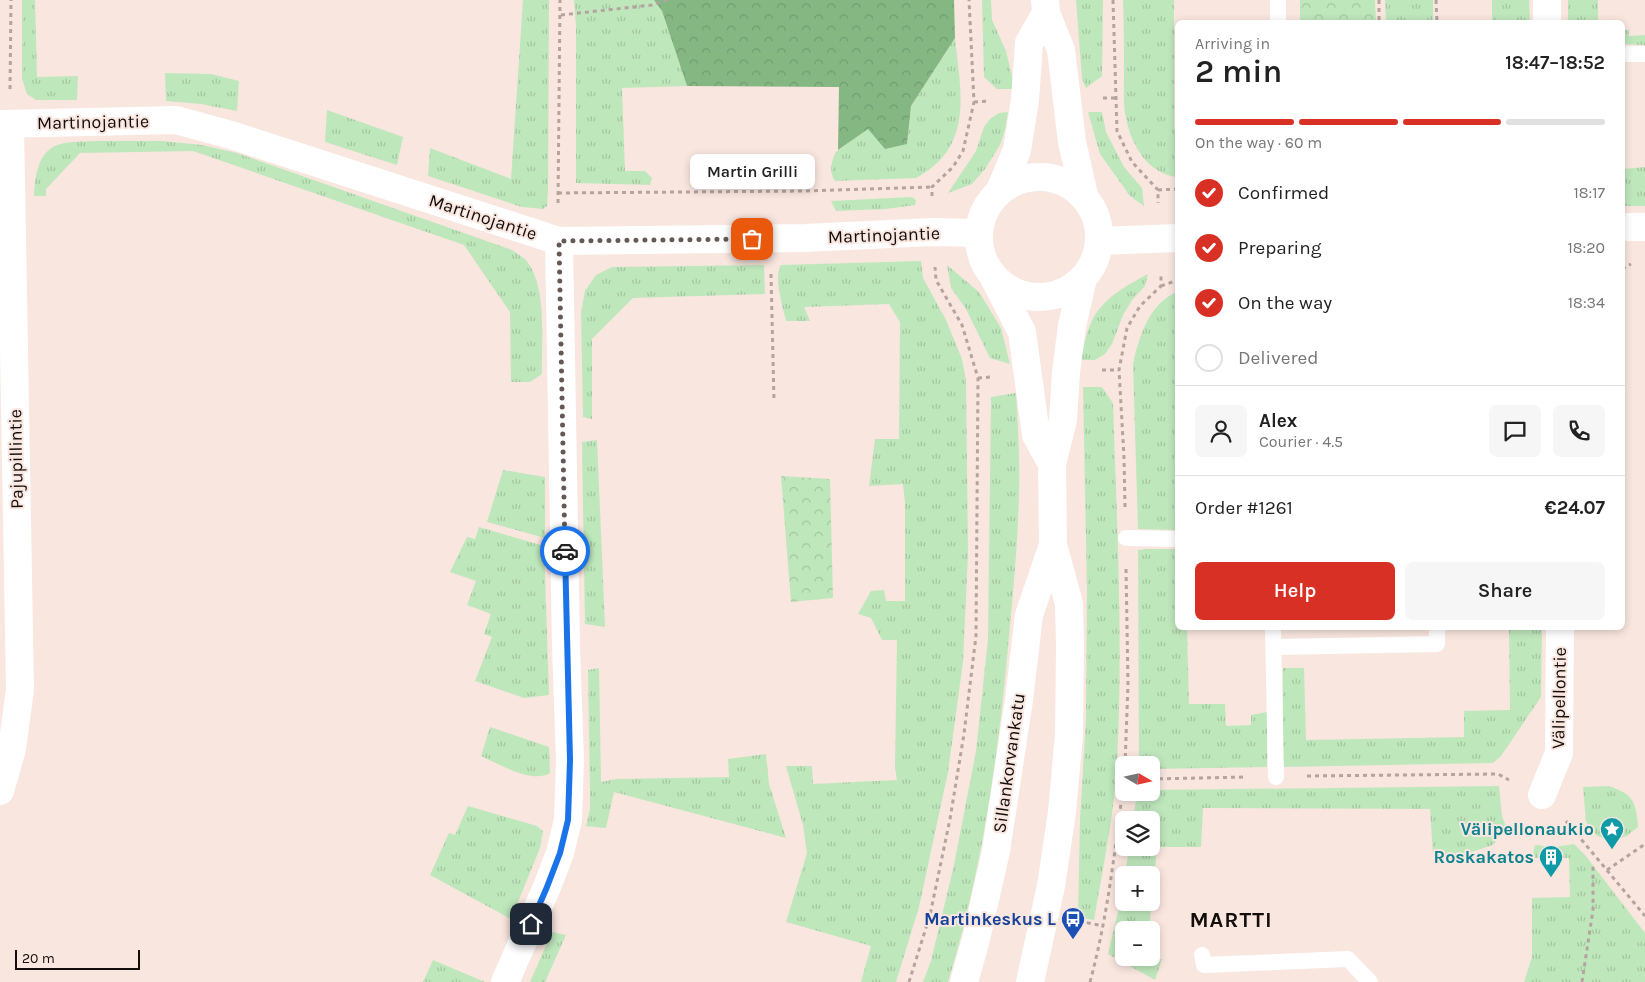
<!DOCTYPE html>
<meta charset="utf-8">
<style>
body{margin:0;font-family:Karla,sans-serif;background:#f6f6f6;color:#222;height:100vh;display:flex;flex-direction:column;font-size:19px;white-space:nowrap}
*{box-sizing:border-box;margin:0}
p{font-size:16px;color:#767676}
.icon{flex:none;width:28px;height:28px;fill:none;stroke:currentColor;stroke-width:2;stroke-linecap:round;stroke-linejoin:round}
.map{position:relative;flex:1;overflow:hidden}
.panel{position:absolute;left:1175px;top:20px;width:450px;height:610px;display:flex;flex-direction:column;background:#fff;border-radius:8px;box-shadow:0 2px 8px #0003}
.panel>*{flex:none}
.needle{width:32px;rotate:99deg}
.controls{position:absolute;left:1115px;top:756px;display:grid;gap:10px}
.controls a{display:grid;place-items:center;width:45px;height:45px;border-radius:8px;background:#fff;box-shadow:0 2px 8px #0003;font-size:25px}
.scale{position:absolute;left:15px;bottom:12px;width:125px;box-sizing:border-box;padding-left:5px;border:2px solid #130d0b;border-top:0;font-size:14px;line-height:18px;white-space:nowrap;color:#130d0b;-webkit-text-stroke:4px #f9e6df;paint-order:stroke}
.pin{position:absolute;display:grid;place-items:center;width:42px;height:42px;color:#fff;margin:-21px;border-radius:10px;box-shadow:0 2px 8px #0006}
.courier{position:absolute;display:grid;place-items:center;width:50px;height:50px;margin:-25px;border:4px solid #1a73e8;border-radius:50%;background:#fff;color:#222;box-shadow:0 1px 6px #0007}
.bubble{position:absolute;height:35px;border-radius:8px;background:#fff;box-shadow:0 2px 8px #0003;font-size:16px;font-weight:600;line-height:35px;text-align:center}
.headline em{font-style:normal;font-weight:600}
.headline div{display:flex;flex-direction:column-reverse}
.headline{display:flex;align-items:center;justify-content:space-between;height:85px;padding:0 20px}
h1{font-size:32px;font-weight:600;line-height:38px}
.bar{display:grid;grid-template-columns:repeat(4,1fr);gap:8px 5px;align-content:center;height:60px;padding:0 20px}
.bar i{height:6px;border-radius:4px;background:#e0e0e0}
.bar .current{background:#d93025}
.bar p{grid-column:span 4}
.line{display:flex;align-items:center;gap:12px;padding:0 20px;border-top:1px solid #e0e0e0}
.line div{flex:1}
.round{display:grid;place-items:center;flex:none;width:52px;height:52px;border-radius:8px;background:#f6f6f6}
ol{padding:0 20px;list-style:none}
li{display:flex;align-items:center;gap:15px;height:55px}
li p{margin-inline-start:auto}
li .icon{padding:5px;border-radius:50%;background:#d93025;color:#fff;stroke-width:4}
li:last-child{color:#767676}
li i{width:28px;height:28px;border:2px solid #e0e0e0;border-radius:50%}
.primary-button{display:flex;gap:10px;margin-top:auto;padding:10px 20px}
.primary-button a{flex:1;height:58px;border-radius:8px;background:#d93025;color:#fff;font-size:20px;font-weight:600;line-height:58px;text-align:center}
.primary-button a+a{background:#f6f6f6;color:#222}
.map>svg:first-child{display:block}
.grass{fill:url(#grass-tufts)}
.forest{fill:url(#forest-crowns)}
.park{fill:url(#park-crowns)}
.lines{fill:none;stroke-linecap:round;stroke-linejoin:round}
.path{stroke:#b3a49f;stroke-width:3;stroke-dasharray:4 4;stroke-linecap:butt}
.service{stroke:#fff;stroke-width:16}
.minor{stroke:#fff;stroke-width:28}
.secondary{stroke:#fff;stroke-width:28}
.done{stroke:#645955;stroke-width:5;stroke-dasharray:0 9}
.route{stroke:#1a73e8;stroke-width:6}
.labels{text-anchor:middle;stroke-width:4;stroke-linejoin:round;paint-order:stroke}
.street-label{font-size:18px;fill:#130d0b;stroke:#f9e6df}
.culture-label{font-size:18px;font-weight:bold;fill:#0d838f;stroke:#f9e6df;text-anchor:end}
.transit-label{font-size:18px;font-weight:bold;fill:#164399;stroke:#f9e6df;text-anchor:end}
.district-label{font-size:22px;font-weight:bold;letter-spacing:1px;fill:#130d0b;stroke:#f9e6df}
</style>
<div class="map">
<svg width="1645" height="982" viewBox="0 0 1645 982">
<defs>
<pattern id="grass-tufts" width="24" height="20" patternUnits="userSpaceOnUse" patternTransform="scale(1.25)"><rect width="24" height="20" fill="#bfe7bc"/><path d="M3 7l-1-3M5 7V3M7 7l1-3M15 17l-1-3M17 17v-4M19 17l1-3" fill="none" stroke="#a3c5a0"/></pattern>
<pattern id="forest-crowns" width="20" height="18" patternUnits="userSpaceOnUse" patternTransform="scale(1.25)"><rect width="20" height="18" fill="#85b783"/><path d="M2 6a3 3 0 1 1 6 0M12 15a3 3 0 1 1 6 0" fill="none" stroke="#729c70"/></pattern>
<pattern id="park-crowns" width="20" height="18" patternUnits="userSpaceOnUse" patternTransform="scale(1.25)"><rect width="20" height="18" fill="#bfe7bc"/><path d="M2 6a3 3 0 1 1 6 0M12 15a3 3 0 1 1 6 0" fill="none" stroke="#a3c5a0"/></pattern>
</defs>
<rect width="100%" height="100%" fill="#f9e6df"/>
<path class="grass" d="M22,0H35L37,77L78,76L77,100H36L27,94L22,79Z
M523,0H549L548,190L547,206L543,209L522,207L428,176L430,148L511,179Z
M574,0H654L662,11L687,86L622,88L625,171H645L652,178L650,185L576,183V27Z
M982,0H991L992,20L1006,51L1015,89H997L984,77Z
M1076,0H1103L1102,76L1086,88L1082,79Z
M1123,0H1174V129H1177V177C1148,174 1131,145 1126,118C1123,105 1124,90 1124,76C1124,51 1124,25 1123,0Z
M1385,0H1433V22H1386Z
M1492,0H1529L1530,22H1492Z
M1568,0H1598V22H1568Z
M1622,30H1629V36L1645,35V45L1623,44Z
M955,38C961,93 974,147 916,178L835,181C829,173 831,160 836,152L868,128L907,144L911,106Z
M165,73L211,74L239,81L237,111L201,104L166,101Z
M327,110L403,137L397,165L325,142Z
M1008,112L1005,130L1000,145L985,169L972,184L948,193L976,151L984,127L990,119L999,113Z
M1088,112H1102L1106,132L1124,167L1142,188L1144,206L1130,196L1100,154Z
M93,141H162L202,145L237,153L512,250C516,253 521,256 525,259C548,285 541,341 542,374L530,382H511L510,312L464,245L193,151L80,153L46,189V196H34C35,176 38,149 61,144C71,141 83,142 93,141Z
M1645,167V206H1623V169Z
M774,171L781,182L698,183L704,172Z
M912,197L916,200L915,205L886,209L836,211L831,201Z
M921,261L923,278L946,320L962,359L966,381L968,554L963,662L948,772L919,907L896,982H861L871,946L786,922L807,853L803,825L786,766H812L813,784L897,780L895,767L897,640H882L871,618L858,614L871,591L884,590L886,601H905V503L903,484L869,486L875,439H899L900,322L889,304L804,307L810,321H786C783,307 773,277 781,265Z
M764,265L765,294L633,298L592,339V419L583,417L581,312L585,291L596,275L612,267Z
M947,265L979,292L1001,328L1010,364L990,358L966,309L951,288Z
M1148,274L1145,286L1132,300L1123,315L1112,344L1105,354L1095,360H1081C1084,345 1087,328 1095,315C1108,295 1128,285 1148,274Z
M1177,292V530L1138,529L1133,364C1139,337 1149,303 1177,292Z
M1083,387H1102L1113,403C1117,528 1124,653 1116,778C1112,825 1102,873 1094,920L1078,917L1080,820L1086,719L1087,591Z
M1016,393C1018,426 1020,459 1019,492C1018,547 1012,603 1007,658C997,767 980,878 948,982H923L931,961L954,865L976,751L988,639L991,397Z
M597,440L605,627L585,624L582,442Z
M503,470L545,477V538L487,522Z
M479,527L544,546L549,695L524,698L475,681L492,637L484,634L491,614L467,605L476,581L450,572L467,537L475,539Z
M1146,549H1177L1178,628H1187L1189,704H1225L1226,726L1251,725V715L1267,712V767L1151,769V765H1139L1138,550Z
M1509,628H1542L1541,697L1501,756L1493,763L1283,767V668H1304L1306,740L1464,737V711L1510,710Z
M599,668L601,782L616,779L729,777L728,759L766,754L769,784L786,838L614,792L606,828L586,826L590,809V791L588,670Z
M490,727L549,747L550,773C532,784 499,764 481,756Z
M1499,786L1502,816L1506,827L1493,845L1465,854L1433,855L1430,809L1203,808L1201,847H1157L1149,930H1124V958L1162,959L1155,980L1108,954L1124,887V902H1151V875H1125L1129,848H1151V820H1133L1137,793L1151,792V790Z
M1609,786C1634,795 1636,801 1638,827L1627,836L1613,841L1597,836L1586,822L1583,787Z
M468,806L537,826L543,831L540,848L511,919L430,875L449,833L455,835Z
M1574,844L1585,855L1645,933V982H1524L1532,957V898L1570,897L1569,858H1532L1535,845L1554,847Z
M552,932L566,935L545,982H530Z
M433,960L485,982H423Z"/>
<path class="forest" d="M654,0H954L955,38L911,106L907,144L885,149L868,129L838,150L839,87L687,86L662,11Z"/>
<path class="park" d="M1300,0H1375L1376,22H1300Z
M781,476L830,479L833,598L791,602Z"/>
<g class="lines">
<path class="path" d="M1113,0L1117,131L1132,162L1158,190V203
M1379,0V22
M1436,0L1437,22
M561,15L652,5L667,0
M10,89L11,0
M1103,98H1115
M974,102L990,101
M1158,190L1178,189
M558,193L806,191L932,187
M932,196V187L953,167L963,151L974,102L969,0
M558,203L560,0
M1622,269L1631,264
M771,274L774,401
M1161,286L1178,280
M1102,370H1119
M978,378L991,377
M1125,507L1124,457L1119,370L1127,328L1140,306L1161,286V274
M1125,765L1128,684L1126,568
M1307,776L1498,774L1509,780
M1151,779L1246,777
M1566,821L1645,916
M1607,870L1645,844
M1079,921L1103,926
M909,982L930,915L950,819L964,734L976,636L978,378L962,325L936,280L935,267
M1090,982C1108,916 1115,848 1124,781
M1582,982L1593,910V866"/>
<path class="service" d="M1278,0V22
M1622,54H1645
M1126,538L1178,539
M1273,628L1276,777
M1274,647L1437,644V628
M1202,955L1204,965L1348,959L1370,982"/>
<path class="minor" d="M1547,0V22
M0,124L176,120L231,135L559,241L805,238L932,232L978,233
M1622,227H1645
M1099,241L1178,238
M0,791L12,749L20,689L10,124
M1542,795L1559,753L1560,628
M505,982L547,887L560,853L568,820L570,760L566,647L559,241"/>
<path class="secondary" d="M1045,0L1046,13L1061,50L1072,142L1084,195
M979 237a60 60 0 1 1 120 0a60 60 0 1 1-120 0Z
M1000,190L1017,150L1025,100L1029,43L1046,13
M994,278L1022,332L1036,435L1052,464
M964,982L976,939L996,851L1019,700L1029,615L1053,545
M1030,982L1051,886L1062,812L1069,734L1070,647L1069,604L1053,545L1052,464L1063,420L1066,372L1072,326L1083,278"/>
</g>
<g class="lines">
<path class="done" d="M565,551L559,241L752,239"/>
<path class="route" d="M531,924L547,887L560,853L568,820L570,760L565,551"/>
</g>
<defs>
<g id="sight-pin" transform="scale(1.25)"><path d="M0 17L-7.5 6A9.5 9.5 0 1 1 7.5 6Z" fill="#0f9aa8" stroke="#f9e6df"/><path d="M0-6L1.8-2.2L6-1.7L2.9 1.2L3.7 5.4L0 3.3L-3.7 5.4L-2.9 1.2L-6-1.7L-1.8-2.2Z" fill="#fff"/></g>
<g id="building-pin" transform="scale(1.25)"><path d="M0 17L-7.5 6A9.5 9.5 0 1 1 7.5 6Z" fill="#0f9aa8" stroke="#f9e6df"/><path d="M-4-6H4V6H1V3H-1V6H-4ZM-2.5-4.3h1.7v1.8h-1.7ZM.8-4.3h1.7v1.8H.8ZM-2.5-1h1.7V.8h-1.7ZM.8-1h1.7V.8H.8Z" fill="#fff"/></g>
<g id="bus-pin" transform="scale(1.25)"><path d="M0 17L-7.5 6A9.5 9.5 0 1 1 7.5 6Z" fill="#1a4fb4" stroke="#f9e6df"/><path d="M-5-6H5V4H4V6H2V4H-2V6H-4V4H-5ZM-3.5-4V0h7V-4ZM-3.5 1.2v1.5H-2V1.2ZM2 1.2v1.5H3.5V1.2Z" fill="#fff"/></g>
</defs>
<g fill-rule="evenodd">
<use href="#sight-pin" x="1612" y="829"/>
<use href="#building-pin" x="1551" y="857"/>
<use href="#bus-pin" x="1073" y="919"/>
</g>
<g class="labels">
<g class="street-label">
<text transform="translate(93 122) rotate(-1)" y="6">Martinojantie</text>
<text transform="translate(483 217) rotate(18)" y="6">Martinojantie</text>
<text transform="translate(884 235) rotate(-2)" y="6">Martinojantie</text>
<text transform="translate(16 459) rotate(-91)" y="6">Pajupillintie</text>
<text transform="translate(1559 698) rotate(-89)" y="6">Välipellontie</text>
<text transform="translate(1009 763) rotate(-82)" y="6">Sillankorvankatu</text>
</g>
<g class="culture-label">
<text x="1594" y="835">Välipellonaukio</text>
<text x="1534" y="863">Roskakatos</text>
</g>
<g class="transit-label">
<text x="1056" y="925">Martinkeskus L</text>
</g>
<g class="district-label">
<text x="1231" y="927">MARTTI</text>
</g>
</g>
</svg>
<div class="controls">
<a><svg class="needle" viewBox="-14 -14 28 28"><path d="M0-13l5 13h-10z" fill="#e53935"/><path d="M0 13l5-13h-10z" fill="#767676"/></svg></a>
<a><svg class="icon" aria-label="layers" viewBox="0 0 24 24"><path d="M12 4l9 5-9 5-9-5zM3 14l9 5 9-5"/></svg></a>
<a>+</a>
<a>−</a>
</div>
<div class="scale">20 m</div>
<div class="pin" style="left:752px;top:239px;background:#ea580c"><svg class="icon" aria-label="bag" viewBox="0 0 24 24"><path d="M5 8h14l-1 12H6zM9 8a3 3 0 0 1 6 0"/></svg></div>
<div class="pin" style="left:531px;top:924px;background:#1f2937"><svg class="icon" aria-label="home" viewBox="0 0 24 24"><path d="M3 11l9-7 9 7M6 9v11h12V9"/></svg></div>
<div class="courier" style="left:565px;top:551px"><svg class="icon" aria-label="car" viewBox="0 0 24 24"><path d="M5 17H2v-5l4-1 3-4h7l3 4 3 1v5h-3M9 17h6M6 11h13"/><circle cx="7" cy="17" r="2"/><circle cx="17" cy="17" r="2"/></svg></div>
<div class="bubble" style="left:690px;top:154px;width:125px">Martin Grilli</div>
<section class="panel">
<div class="headline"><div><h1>2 min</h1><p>Arriving in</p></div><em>18:47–18:52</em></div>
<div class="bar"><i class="current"></i><i class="current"></i><i class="current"></i><i></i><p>On the way · 60 m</p></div>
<ol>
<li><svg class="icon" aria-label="check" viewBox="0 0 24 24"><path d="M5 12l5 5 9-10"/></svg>Confirmed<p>18:17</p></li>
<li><svg class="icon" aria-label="check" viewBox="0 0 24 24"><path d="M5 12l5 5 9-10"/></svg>Preparing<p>18:20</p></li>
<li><svg class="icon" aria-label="check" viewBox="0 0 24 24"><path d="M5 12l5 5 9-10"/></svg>On the way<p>18:34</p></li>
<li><i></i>Delivered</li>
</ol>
<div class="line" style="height:90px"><a class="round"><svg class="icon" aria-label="person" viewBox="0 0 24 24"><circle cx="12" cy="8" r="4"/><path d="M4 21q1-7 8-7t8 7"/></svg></a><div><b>Alex</b><p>Courier · 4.5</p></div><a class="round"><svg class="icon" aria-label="chat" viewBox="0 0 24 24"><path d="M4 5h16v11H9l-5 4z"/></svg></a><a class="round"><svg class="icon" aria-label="phone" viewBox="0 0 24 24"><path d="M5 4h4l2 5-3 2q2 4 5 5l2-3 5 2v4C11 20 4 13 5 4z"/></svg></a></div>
<div class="line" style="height:65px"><div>Order #1261</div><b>€24.07</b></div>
<div class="primary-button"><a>Help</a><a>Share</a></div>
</section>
</div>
